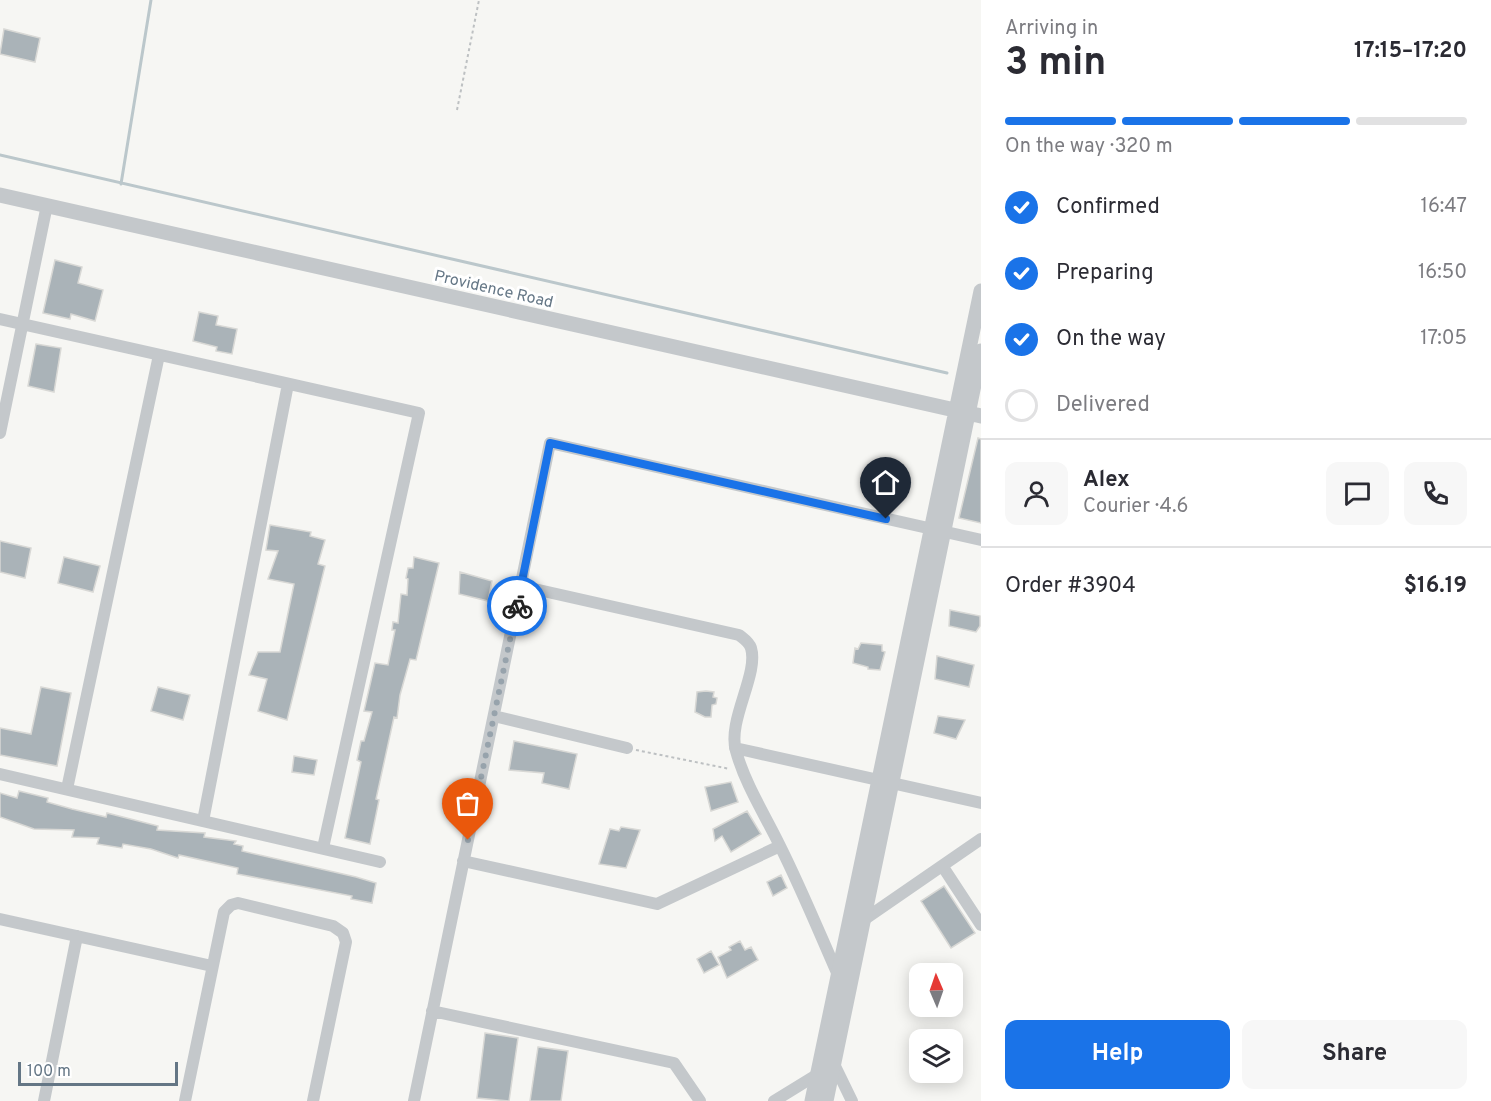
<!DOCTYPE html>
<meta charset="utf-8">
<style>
body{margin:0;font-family:Overpass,sans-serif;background:#f7f7f7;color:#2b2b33;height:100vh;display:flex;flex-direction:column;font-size:22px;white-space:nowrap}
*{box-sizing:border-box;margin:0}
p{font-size:20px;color:#7c7c81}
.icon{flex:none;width:33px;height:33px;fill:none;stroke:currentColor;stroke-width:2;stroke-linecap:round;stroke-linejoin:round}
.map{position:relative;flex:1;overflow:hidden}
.details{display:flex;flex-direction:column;background:#fff;width:510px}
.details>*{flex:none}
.needle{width:39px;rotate:358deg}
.buttons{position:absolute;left:909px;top:963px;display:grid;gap:12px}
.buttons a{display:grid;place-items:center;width:54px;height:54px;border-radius:12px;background:#fff;box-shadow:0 3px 15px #0003;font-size:30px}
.scale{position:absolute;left:18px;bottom:15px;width:160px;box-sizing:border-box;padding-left:6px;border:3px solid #647685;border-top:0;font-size:16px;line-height:21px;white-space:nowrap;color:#647685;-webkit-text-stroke:4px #fff;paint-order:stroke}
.pin{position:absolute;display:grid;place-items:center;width:51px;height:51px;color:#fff;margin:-62px -26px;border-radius:50% 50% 50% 0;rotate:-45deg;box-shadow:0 0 6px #0007}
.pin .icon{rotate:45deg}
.courier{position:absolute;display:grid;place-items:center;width:60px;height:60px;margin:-30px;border:4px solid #1a73e8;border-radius:50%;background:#fff;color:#222;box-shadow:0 2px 8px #0007}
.headline em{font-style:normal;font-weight:700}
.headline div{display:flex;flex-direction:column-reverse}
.headline{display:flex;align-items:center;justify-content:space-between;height:102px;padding:0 24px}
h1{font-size:39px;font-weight:700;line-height:45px}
.bar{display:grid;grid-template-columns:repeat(4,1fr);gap:9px 6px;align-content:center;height:72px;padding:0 24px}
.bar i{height:8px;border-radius:4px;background:#e1e1e2}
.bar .selected{background:#1a73e8}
.bar p{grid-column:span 4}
.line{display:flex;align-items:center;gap:15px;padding:0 24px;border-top:2px solid #e1e1e2}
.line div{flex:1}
.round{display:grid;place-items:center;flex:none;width:63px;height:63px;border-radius:12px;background:#f7f7f7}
ol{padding:0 24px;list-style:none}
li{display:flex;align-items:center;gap:18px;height:66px}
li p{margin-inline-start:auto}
li .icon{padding:6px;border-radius:50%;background:#1a73e8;color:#fff;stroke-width:4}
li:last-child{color:#7c7c81}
li i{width:33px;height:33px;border:3px solid #e1e1e2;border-radius:50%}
.button{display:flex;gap:12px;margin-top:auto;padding:12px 24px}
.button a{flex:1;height:69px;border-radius:12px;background:#1a73e8;color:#fff;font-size:24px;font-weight:700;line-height:69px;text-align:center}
.button a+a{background:#f7f7f7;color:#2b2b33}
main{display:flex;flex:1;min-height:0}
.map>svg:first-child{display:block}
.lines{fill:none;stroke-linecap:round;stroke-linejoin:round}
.stream{stroke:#bbc7cb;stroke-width:3}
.building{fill:#aab3b8;stroke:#d8d8d5;stroke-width:1.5}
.path{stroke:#bdc0c2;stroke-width:2;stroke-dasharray:3 3;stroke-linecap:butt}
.minor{stroke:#c4c8cb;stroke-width:12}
.tertiary{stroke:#c4c8cb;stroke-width:15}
.done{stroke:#97a3ac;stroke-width:6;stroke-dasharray:0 10.8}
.route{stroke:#1a73e8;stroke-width:8}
.labels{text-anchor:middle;stroke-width:6;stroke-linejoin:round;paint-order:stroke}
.street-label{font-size:16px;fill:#647685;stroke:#fff}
</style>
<main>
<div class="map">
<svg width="981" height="1101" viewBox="0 0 981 1101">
<rect width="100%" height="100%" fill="#f6f6f3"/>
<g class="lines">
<path class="stream" d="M0,155L947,373
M121,184L151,0"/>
</g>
<path class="building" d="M4,29L40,38L35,62L0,54Z
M55,260L82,267L78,283L103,290L95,321L71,314L70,319L43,313Z
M199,312L218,316L216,325L237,329L232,354L216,351L217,347L193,341Z
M36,344L61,348L54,392L28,386Z
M978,438L981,439V523L959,518Z
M270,525L311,532L310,536L325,540L318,564L325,566L287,720L258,711L267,679L249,675L258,652H280L294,584L268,579L278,551L266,550Z
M0,541L31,548L25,578L0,572Z
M64,557L100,566L93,592L58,583Z
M414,557L439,563L416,660L410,659L400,695L397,718L394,717L376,799L379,800L370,844L345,838L361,762L357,760L361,741H364L372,712L364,711L375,663L388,665L395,630H392L393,622L398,623L401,594L407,595L408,579L406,578L408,568H413Z
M460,572L492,581L488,601L459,594Z
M950,610L980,616V626L976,632L949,626Z
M861,643L882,645V651L885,652L880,670L868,669V667L853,663L855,648L858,649Z
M937,656L974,665L969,687L935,679Z
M41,687L71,693L57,766L0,755V728L31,734Z
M158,687L190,695L183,720L151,711Z
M706,691L714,692L713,697L717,698L716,704L712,705L711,717H705L695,712L697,692Z
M938,716L965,720L956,739L934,733Z
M514,741L577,754L569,789L542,783L544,773L509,770Z
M294,756L317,760L314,775L292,772Z
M731,782L738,802L711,811L705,787Z
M19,791L48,798L47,802L72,809L106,817L107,813L158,826L157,830L205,833L204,837L236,841L234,844L243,846L242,851L356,877L376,883L372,903L351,899L352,896L237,874L238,868L179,855L178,858L151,849L123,844L122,848L97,844L99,838L72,837L74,830L34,829L0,817V793L17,798Z
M747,811L761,834L731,852L722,836L715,841L713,829Z
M621,827L640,830L626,868L599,864L610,829L619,831Z
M781,875L787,888L773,896L767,882Z
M944,886L975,933L951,948L921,901Z
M740,941L745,950L751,947L758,960L727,978L718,957L731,950L729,947Z
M711,951L719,965L704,973L697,959Z
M485,1033L518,1038L509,1101L477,1098Z
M538,1047L568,1051L561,1101H530Z"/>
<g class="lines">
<path class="path" d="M457,110L479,0
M636,750L730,769"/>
<path class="minor" d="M0,319L419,413L323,848
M0,433L47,205
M521,586L739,635C744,639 749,642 751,648C759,674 727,721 736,751C745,784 765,815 780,846C801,888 819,932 838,975
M494,716L627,748
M735,748L981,803
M0,774L380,862
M67,789L159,355
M203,821L288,384
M463,861L657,904L780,846
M943,867L981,925
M0,919L212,966
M862,921L981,839
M432,1011L674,1063L700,1101
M834,1064L852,1101
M44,1101L77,936
M185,1101L224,912L231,905L238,903L333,926L343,933L346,942L313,1101
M414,1101L550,443L981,540
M774,1101L818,1074"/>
<path class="tertiary" d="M0,195L981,416
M812,1101L981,291
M826,1101L981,351"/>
</g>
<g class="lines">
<path class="done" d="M468,840L517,606"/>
<path class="route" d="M517,606L550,443L886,519"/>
</g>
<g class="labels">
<g class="street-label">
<text transform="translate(494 288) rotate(13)" y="6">Providence Road</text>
</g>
</g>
</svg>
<div class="buttons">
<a><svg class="needle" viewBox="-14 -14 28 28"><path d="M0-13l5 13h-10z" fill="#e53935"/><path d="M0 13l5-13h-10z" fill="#7c7c81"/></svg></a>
<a><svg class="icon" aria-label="layers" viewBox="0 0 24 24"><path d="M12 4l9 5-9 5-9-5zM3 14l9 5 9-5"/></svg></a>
</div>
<div class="scale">100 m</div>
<div class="pin" style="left:468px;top:840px;background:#ea580c"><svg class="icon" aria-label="bag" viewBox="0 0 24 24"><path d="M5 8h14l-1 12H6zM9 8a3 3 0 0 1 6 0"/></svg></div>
<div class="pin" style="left:886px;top:519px;background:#1f2937"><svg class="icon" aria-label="home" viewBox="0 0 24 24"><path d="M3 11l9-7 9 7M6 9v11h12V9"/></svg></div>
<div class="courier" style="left:517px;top:606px"><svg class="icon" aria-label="bike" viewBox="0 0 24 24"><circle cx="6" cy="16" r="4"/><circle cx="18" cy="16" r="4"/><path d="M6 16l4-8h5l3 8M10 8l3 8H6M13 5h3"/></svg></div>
</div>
<section class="details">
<div class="headline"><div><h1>3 min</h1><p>Arriving in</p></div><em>17:15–17:20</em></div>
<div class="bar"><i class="selected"></i><i class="selected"></i><i class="selected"></i><i></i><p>On the way · 320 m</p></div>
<ol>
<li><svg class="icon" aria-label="check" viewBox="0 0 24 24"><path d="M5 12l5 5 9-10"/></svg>Confirmed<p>16:47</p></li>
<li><svg class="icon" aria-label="check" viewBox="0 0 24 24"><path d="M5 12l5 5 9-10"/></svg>Preparing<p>16:50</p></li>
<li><svg class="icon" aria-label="check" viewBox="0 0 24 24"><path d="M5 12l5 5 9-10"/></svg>On the way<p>17:05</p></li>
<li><i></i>Delivered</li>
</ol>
<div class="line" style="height:108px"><a class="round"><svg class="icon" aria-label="person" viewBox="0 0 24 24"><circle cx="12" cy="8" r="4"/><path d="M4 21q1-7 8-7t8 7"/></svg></a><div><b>Alex</b><p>Courier · 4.6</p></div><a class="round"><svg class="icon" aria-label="chat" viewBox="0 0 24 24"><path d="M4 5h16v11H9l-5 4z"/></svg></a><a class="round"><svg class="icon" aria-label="phone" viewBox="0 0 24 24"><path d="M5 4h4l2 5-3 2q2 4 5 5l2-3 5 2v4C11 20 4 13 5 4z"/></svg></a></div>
<div class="line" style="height:78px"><div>Order #3904</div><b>$16.19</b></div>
<div class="button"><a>Help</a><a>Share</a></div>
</section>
</main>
